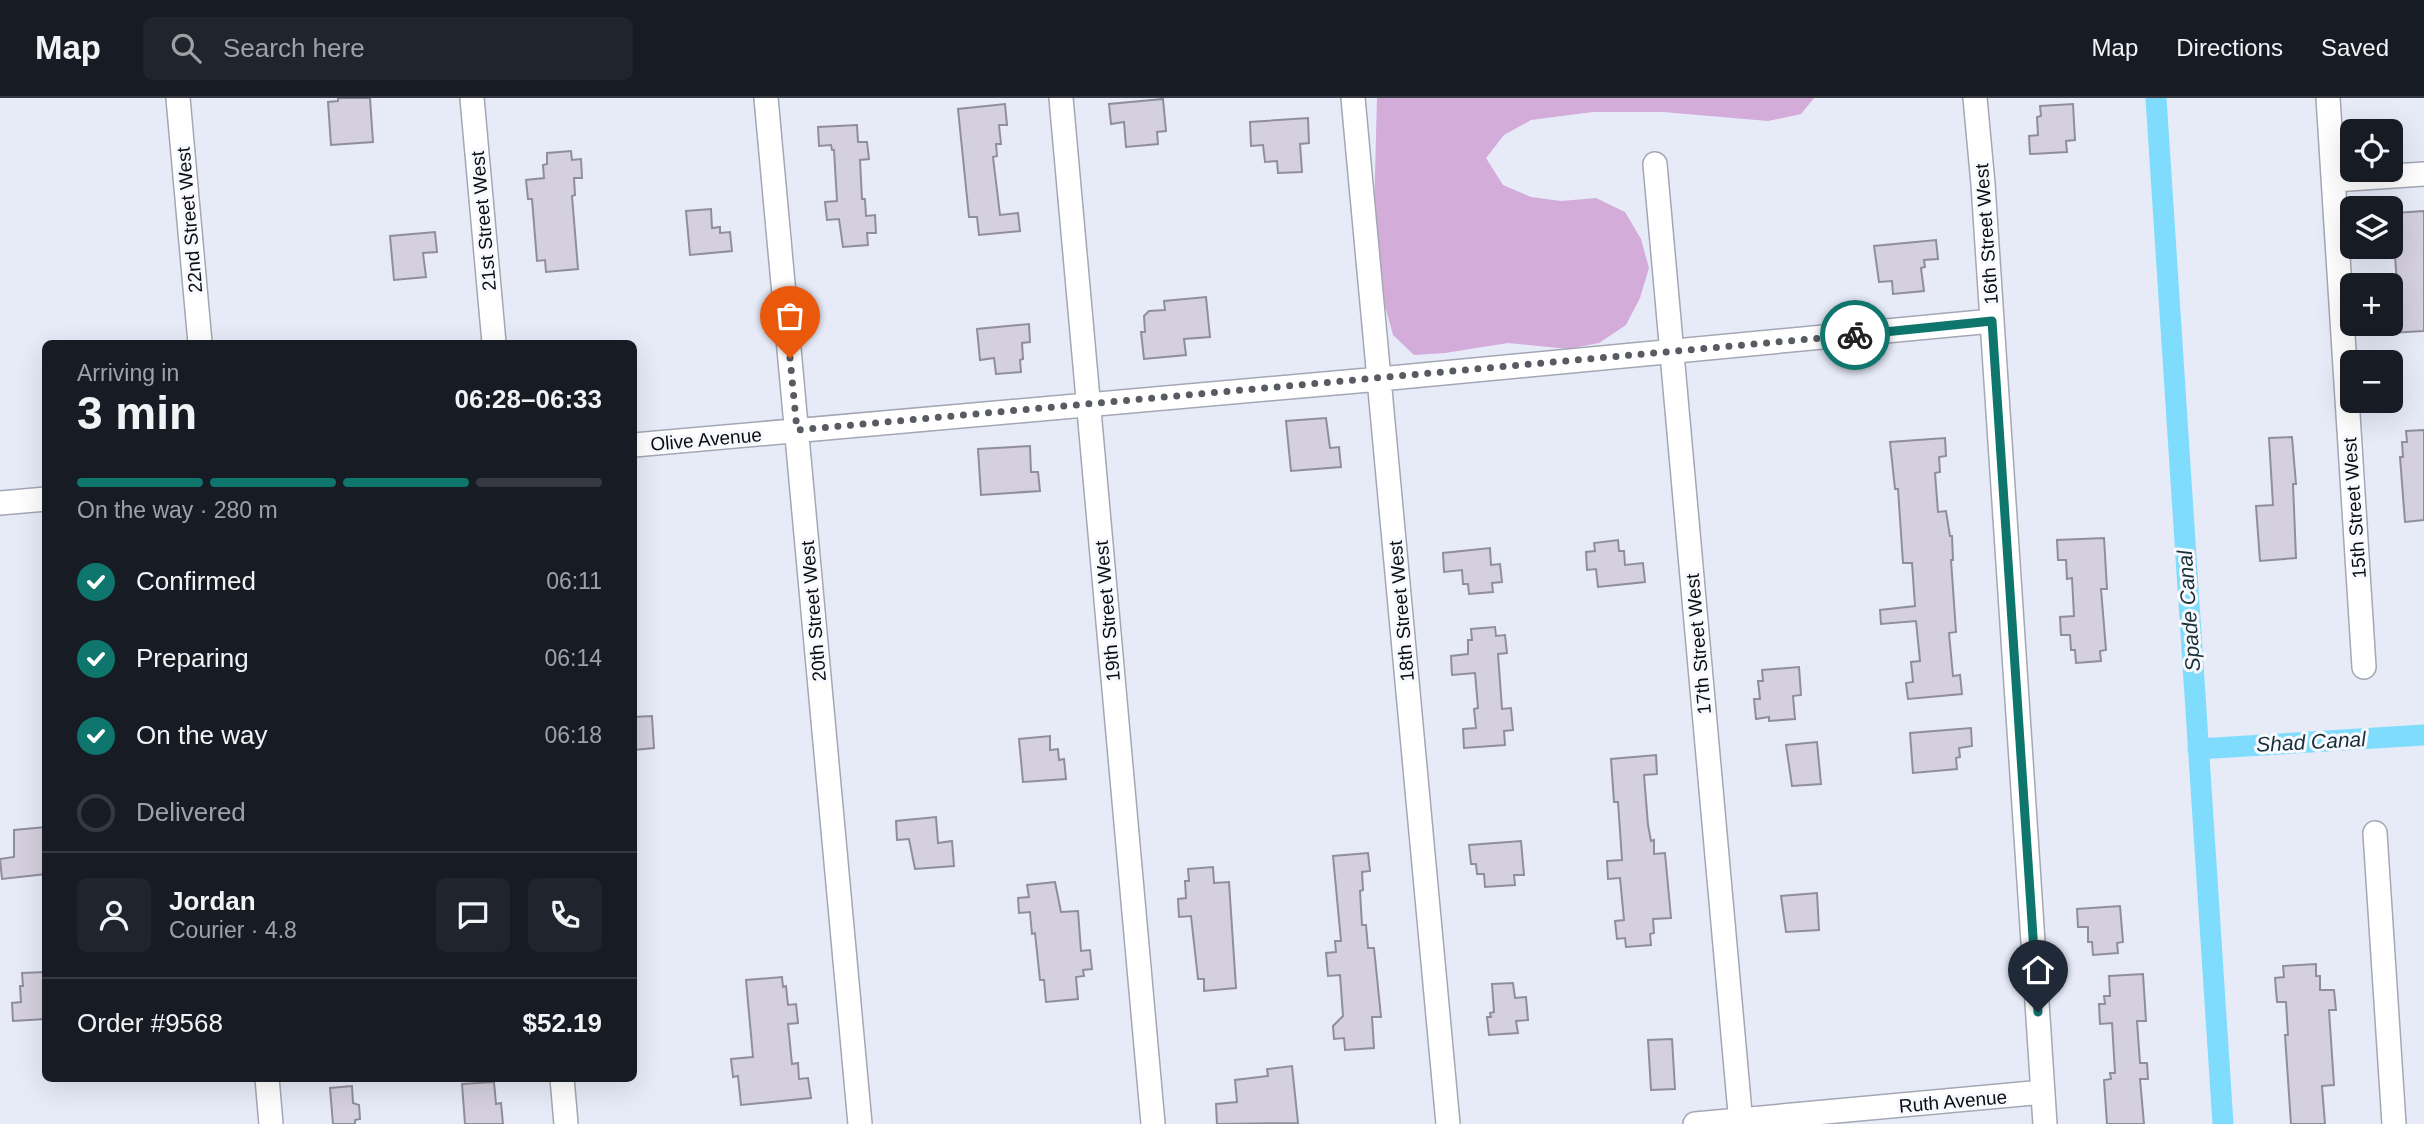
<!DOCTYPE html>
<meta charset="utf-8">
<style>
body{margin:0;font-family:Arial,sans-serif;background:#20242c;color:#f1f3f6;height:100vh;display:flex;flex-direction:column;font-size:26px;white-space:nowrap}
*{box-sizing:border-box;margin:0}
p{font-size:23px;color:#9ea1a6}
.icon{flex:none;width:38px;height:38px;fill:none;stroke:currentColor;stroke-width:2;stroke-linecap:round;stroke-linejoin:round}
.map{position:relative;flex:1;overflow:hidden}
.drawer{position:absolute;left:42px;top:242px;width:595px;height:742px;display:flex;flex-direction:column;background:#171b24;border-radius:10px;box-shadow:0 7px 28px #0002}
.drawer>*{flex:none}
.buttons{position:absolute;left:2340px;top:21px;display:grid;gap:14px}
.buttons a{display:grid;place-items:center;width:63px;height:63px;border-radius:10px;background:#171b24;box-shadow:0 7px 28px #0002;font-size:35px}
.pin{position:absolute;display:grid;place-items:center;width:60px;height:60px;color:#fff;margin:-72px -30px;border-radius:50% 50% 50% 0;rotate:-45deg;box-shadow:0 0 7px #0007}
.pin .icon{rotate:45deg}
.courier{position:absolute;display:grid;place-items:center;width:70px;height:70px;margin:-35px;border:5px solid #0f766e;border-radius:50%;background:#fff;color:#222;box-shadow:0 2px 9px #0007}
.headline em{font-style:normal;font-weight:700}
.headline div{display:flex;flex-direction:column-reverse}
.headline{display:flex;align-items:center;justify-content:space-between;height:119px;padding:0 35px}
h1{font-size:46px;font-weight:700;line-height:52px}
.bar{display:grid;grid-template-columns:repeat(4,1fr);gap:10px 7px;align-content:center;height:84px;padding:0 35px}
.bar i{height:9px;border-radius:5px;background:#363941}
.bar .active{background:#0f766e}
.bar p{grid-column:span 4}
.line{display:flex;align-items:center;gap:18px;padding:0 35px;border-top:2px solid #363941}
.line div{flex:1}
.round{display:grid;place-items:center;flex:none;width:74px;height:74px;border-radius:10px;background:#20242c}
ol{padding:0 35px;list-style:none}
li{display:flex;align-items:center;gap:21px;height:77px}
li p{margin-inline-start:auto}
li .icon{padding:7px;border-radius:50%;background:#0f766e;color:#fff;stroke-width:4}
li:last-child{color:#9ea1a6}
li i{width:38px;height:38px;border:4px solid #363941;border-radius:50%}
header{display:flex;align-items:center;gap:42px;box-sizing:border-box;height:98px;padding:0 35px;background:#171b24;border-bottom:2px solid #363941}
header strong{font-size:33px}
nav{display:flex;gap:38px;margin-inline-start:auto;font-size:24px}
.search{width:490px;height:63px;background:#20242c;display:flex;align-items:center;gap:18px;box-sizing:border-box;padding:0 24px;border-radius:10px;color:#9ea1a6;font-size:26px}
.map>svg:first-child{display:block}
.green{fill:#d3acda}
.lines{fill:none;stroke-linecap:round;stroke-linejoin:round}
.canal{stroke:#80dcfd;stroke-width:21}
.building{fill:#d4d0de;stroke:#918e9b;stroke-width:2}
.street-casing{stroke:#a4a7b4;stroke-width:26}
.street{stroke:#fff;stroke-width:23}
.done{stroke:#585b62;stroke-width:7;stroke-dasharray:0 12.6}
.route{stroke:#0f766e;stroke-width:9}
.labels{text-anchor:middle;stroke-width:6;stroke-linejoin:round;paint-order:stroke}
.street-label{font-size:19px;fill:#0b0d11;stroke:#f7f9fe}
.water-label{font-size:21px;font-style:italic;fill:#1a2f37;stroke:#f7f9fe}
</style>
<header>
<strong>Map</strong>
<div class="search"><svg class="icon" aria-label="search" viewBox="0 0 24 24"><circle cx="10" cy="10" r="6"/><path d="M15 15l6 6"/></svg>Search here</div>
<nav><a>Map</a><a>Directions</a><a>Saved</a></nav>
</header>
<div class="map">
<svg width="2424" height="1026" viewBox="0 0 2424 1026">
<rect width="100%" height="100%" fill="#e7ebf8"/>
<path class="green" d="M1377,0H1814L1801,16L1768,23L1663,14H1593L1531,22L1504,37L1486,60L1503,87L1531,99L1561,103L1596,100L1625,114L1641,141L1649,170L1640,200L1626,227L1599,245L1568,251L1508,245L1445,255L1414,257L1393,237L1385,208L1374,115Z"/>
<g class="lines">
<path class="canal" d="M2156,0L2223,1026
M2198,651L2424,637"/>
</g>
<path class="building" d="M338,0H370L373,44L331,47L328,4L338,3Z
M1163,1L1166,33L1157,34L1158,46L1126,49L1124,24L1111,26L1109,6Z
M1005,6L1007,27H999L1001,46H996L997,58L993,59L1000,117L1018,115L1020,133L979,137L977,119H969L958,11Z
M2073,6L2075,42L2066,43L2067,54L2030,56L2029,38L2038,37L2037,19L2041,18L2040,8Z
M1308,20L1309,45L1300,46L1302,74L1278,75L1277,63L1265,64L1263,47L1251,48L1250,24Z
M857,27L858,44H867L869,61L860,62L862,101H865L866,118L875,117L876,135H867L868,147L843,149L839,121L827,122L825,104L837,103L834,52H832L831,47L819,48L818,29Z
M571,53L572,62L581,61L582,80H574L575,97L572,98L578,171L546,174L545,162L537,163L532,101H528L526,82L544,80L543,67L547,66V55Z
M711,111L712,130L720,129V135L730,134L732,153L690,157L686,113Z
M2424,113V233L2390,235V216H2393L2392,211L2399,210L2395,159H2390V141L2397,140L2396,115Z
M435,134L437,154L423,155L426,179L394,182L390,138Z
M1936,142L1938,161L1924,162L1925,169L1921,170L1924,193L1893,196L1892,183L1879,184L1874,148Z
M1206,199L1210,239L1184,241L1186,257L1144,261L1141,234H1145L1144,218L1149,213L1165,212L1164,203Z
M1029,226L1030,244L1022,245L1023,261L1020,262L1021,274L996,276L994,260L980,262L977,231Z
M1326,320L1330,350L1339,349L1341,369L1291,373L1286,323Z
M2424,332V422L2405,424L2400,359H2403L2402,344H2407L2406,333Z
M2292,339L2296,386H2293L2296,460L2260,463L2256,408L2273,407L2269,340Z
M1945,340L1946,358L1939,359L1940,374L1935,375L1938,414L1946,413L1950,438H1952L1953,462H1951L1956,534L1949,535L1953,578L1960,577L1962,596L1908,601L1906,585L1913,584L1911,564L1920,563L1916,523L1881,526L1880,512L1915,508L1912,465H1903L1898,391H1895L1890,344Z
M1030,348L1031,374H1038L1040,393L981,397L978,351Z
M2104,440L2107,491H2101L2106,552L2100,553L2101,563L2076,565L2075,552H2071L2070,537H2061L2060,519L2074,518L2072,480L2067,481L2066,462H2058L2057,442Z
M1618,442L1619,453H1624L1625,467L1643,465L1645,484L1598,489L1596,471L1587,472L1586,454L1595,453L1594,445Z
M1490,450L1491,467L1500,466L1502,484L1492,485L1493,494L1469,496L1468,486H1463L1462,472L1444,474L1443,455Z
M1495,529L1496,538L1505,537L1507,555L1498,556L1502,611L1511,610L1513,632L1504,633L1505,647L1464,650L1463,631L1476,630L1474,611L1478,610L1475,575L1452,577L1451,558L1468,556V542H1472L1471,531Z
M1799,569L1801,597L1793,598L1795,621L1769,623V619L1756,621L1754,601H1760L1758,583H1763L1762,572Z
M652,618L654,650L634,652V619Z
M1971,630L1972,648L1959,650L1960,659L1956,660L1957,671L1913,675L1910,635Z
M1050,638V652L1058,651L1059,662L1064,661L1066,681L1023,684L1019,641Z
M1817,644L1821,686L1792,688L1786,647Z
M1656,657L1657,676L1644,677L1648,727L1651,743L1654,742V756L1665,755L1671,820L1653,821L1654,835L1650,836L1651,847L1626,849L1625,840L1617,841L1615,823L1624,822L1620,780L1608,781L1607,763L1622,762L1618,704H1614L1611,661Z
M936,719L938,745L952,743L954,768L915,771L909,741L897,742L896,723Z
M46,729V776L2,781L0,761L14,759V732Z
M1521,743L1524,777H1514L1515,787L1485,789L1484,776H1477L1476,766H1471L1469,747Z
M1368,755L1370,773L1362,774L1363,792L1360,793L1362,827H1366L1368,850H1374L1381,919H1372L1374,950L1345,952L1344,940L1334,941L1333,928L1343,918L1340,877L1328,878L1326,855L1336,854L1335,843H1341L1333,758Z
M1213,769L1214,785L1229,784L1236,890L1204,893V881H1198L1191,818L1179,819L1178,801L1186,800L1185,783H1189L1188,771Z
M1055,784L1061,814L1078,813L1081,853L1090,852L1092,871L1083,872L1084,878L1076,879L1078,901L1046,904L1044,882H1040L1035,835L1032,836L1030,814L1019,815L1018,800L1029,799L1027,787Z
M1817,795L1819,832L1786,834L1781,798Z
M2120,808L2123,844L2117,845L2118,855L2093,857L2092,844H2088V829H2078L2077,811Z
M2316,866V878H2320V892H2334L2336,912H2329L2334,987L2322,988L2325,1026H2291L2285,937H2288L2286,904H2277L2275,880L2284,879L2283,868Z
M46,874V921L13,923L12,905L21,904L20,888H23L22,875Z
M2143,876L2146,923H2137L2140,965H2147L2148,981H2140L2144,1026H2107L2104,982L2111,981L2110,975H2115L2112,925L2100,926L2099,906H2105L2104,898H2110L2109,878Z
M782,879L783,889L786,888L788,907L796,906L798,925L788,926L792,966L798,965L799,981L808,980L811,1000L741,1007L738,978L733,979L731,961L753,959L746,882Z
M1513,885L1515,900L1526,899L1528,922L1516,923L1518,935L1489,937L1487,919H1491L1490,915L1494,914L1492,886Z
M1672,941L1675,991L1651,992L1648,942Z
M1292,968L1298,1025L1217,1026L1216,1006L1237,1004L1235,982L1268,978L1267,971Z
M494,984L496,1006L501,1005L503,1026H465L462,986Z
M352,988L353,1005L359,1007L360,1021L355,1022V1026H333L330,990Z"/>
<g class="lines">
<g class="street-casing">
<path id="street" d="M178,0L200,245
M472,0L494,245
M766,0L860,1026
M1061,0L1153,1026
M1353,0L1448,1026
M1975,0L1983,86L2045,1026
M2328,0L2364,569
M1655,66L1741,1026
M2334,82L2424,76
M634,347L1380,281L1992,223
M0,405L46,401
M2375,735L2394,1026
M267,980L271,1026
M562,980L566,1026
M1695,1026L2043,994"/>
</g>
<use href="#street" class="street"/>
</g>
<g class="lines">
<path class="done" d="M790,260L797,332L1855,237"/>
<path class="route" d="M1855,237L1992,223L2038,914"/>
</g>
<g class="labels">
<g class="street-label">
<text transform="translate(189 122) rotate(-95)" y="7">22nd Street West</text>
<text transform="translate(483 123) rotate(-95)" y="7">21st Street West</text>
<text transform="translate(1986 136) rotate(-94)" y="7">16th Street West</text>
<text transform="translate(706 341) rotate(-5)" y="7">Olive Avenue</text>
<text transform="translate(2354 410) rotate(-94)" y="7">15th Street West</text>
<text transform="translate(813 513) rotate(-95)" y="7">20th Street West</text>
<text transform="translate(1107 513) rotate(-95)" y="7">19th Street West</text>
<text transform="translate(1401 513) rotate(-95)" y="7">18th Street West</text>
<text transform="translate(1698 546) rotate(-95)" y="7">17th Street West</text>
<text transform="translate(1953 1003) rotate(-5)" y="7">Ruth Avenue</text>
</g>
<g class="water-label">
<text transform="translate(2189 513) rotate(-94)" y="7">Spade Canal</text>
<text transform="translate(2311 644) rotate(-3)" y="7">Shad Canal</text>
</g>
</g>
</svg>
<div class="buttons">
<a><svg class="icon" aria-label="locate" viewBox="0 0 24 24"><circle cx="12" cy="12" r="6"/><path d="M12 2v4M12 18v4M2 12h4M18 12h4"/></svg></a>
<a><svg class="icon" aria-label="layers" viewBox="0 0 24 24"><path d="M12 4l9 5-9 5-9-5zM3 14l9 5 9-5"/></svg></a>
<a>+</a>
<a>−</a>
</div>
<div class="pin" style="left:790px;top:260px;background:#ea580c"><svg class="icon" aria-label="bag" viewBox="0 0 24 24"><path d="M5 8h14l-1 12H6zM9 8a3 3 0 0 1 6 0"/></svg></div>
<div class="pin" style="left:2038px;top:914px;background:#1f2937"><svg class="icon" aria-label="home" viewBox="0 0 24 24"><path d="M3 11l9-7 9 7M6 9v11h12V9"/></svg></div>
<div class="courier" style="left:1855px;top:237px"><svg class="icon" aria-label="bike" viewBox="0 0 24 24"><circle cx="6" cy="16" r="4"/><circle cx="18" cy="16" r="4"/><path d="M6 16l4-8h5l3 8M10 8l3 8H6M13 5h3"/></svg></div>
<section class="drawer">
<div class="headline"><div><h1>3 min</h1><p>Arriving in</p></div><em>06:28–06:33</em></div>
<div class="bar"><i class="active"></i><i class="active"></i><i class="active"></i><i></i><p>On the way · 280 m</p></div>
<ol>
<li><svg class="icon" aria-label="check" viewBox="0 0 24 24"><path d="M5 12l5 5 9-10"/></svg>Confirmed<p>06:11</p></li>
<li><svg class="icon" aria-label="check" viewBox="0 0 24 24"><path d="M5 12l5 5 9-10"/></svg>Preparing<p>06:14</p></li>
<li><svg class="icon" aria-label="check" viewBox="0 0 24 24"><path d="M5 12l5 5 9-10"/></svg>On the way<p>06:18</p></li>
<li><i></i>Delivered</li>
</ol>
<div class="line" style="height:126px"><a class="round"><svg class="icon" aria-label="person" viewBox="0 0 24 24"><circle cx="12" cy="8" r="4"/><path d="M4 21q1-7 8-7t8 7"/></svg></a><div><b>Jordan</b><p>Courier · 4.8</p></div><a class="round"><svg class="icon" aria-label="chat" viewBox="0 0 24 24"><path d="M4 5h16v11H9l-5 4z"/></svg></a><a class="round"><svg class="icon" aria-label="phone" viewBox="0 0 24 24"><path d="M5 4h4l2 5-3 2q2 4 5 5l2-3 5 2v4C11 20 4 13 5 4z"/></svg></a></div>
<div class="line" style="height:91px"><div>Order #9568</div><b>$52.19</b></div>
</section>
</div>
